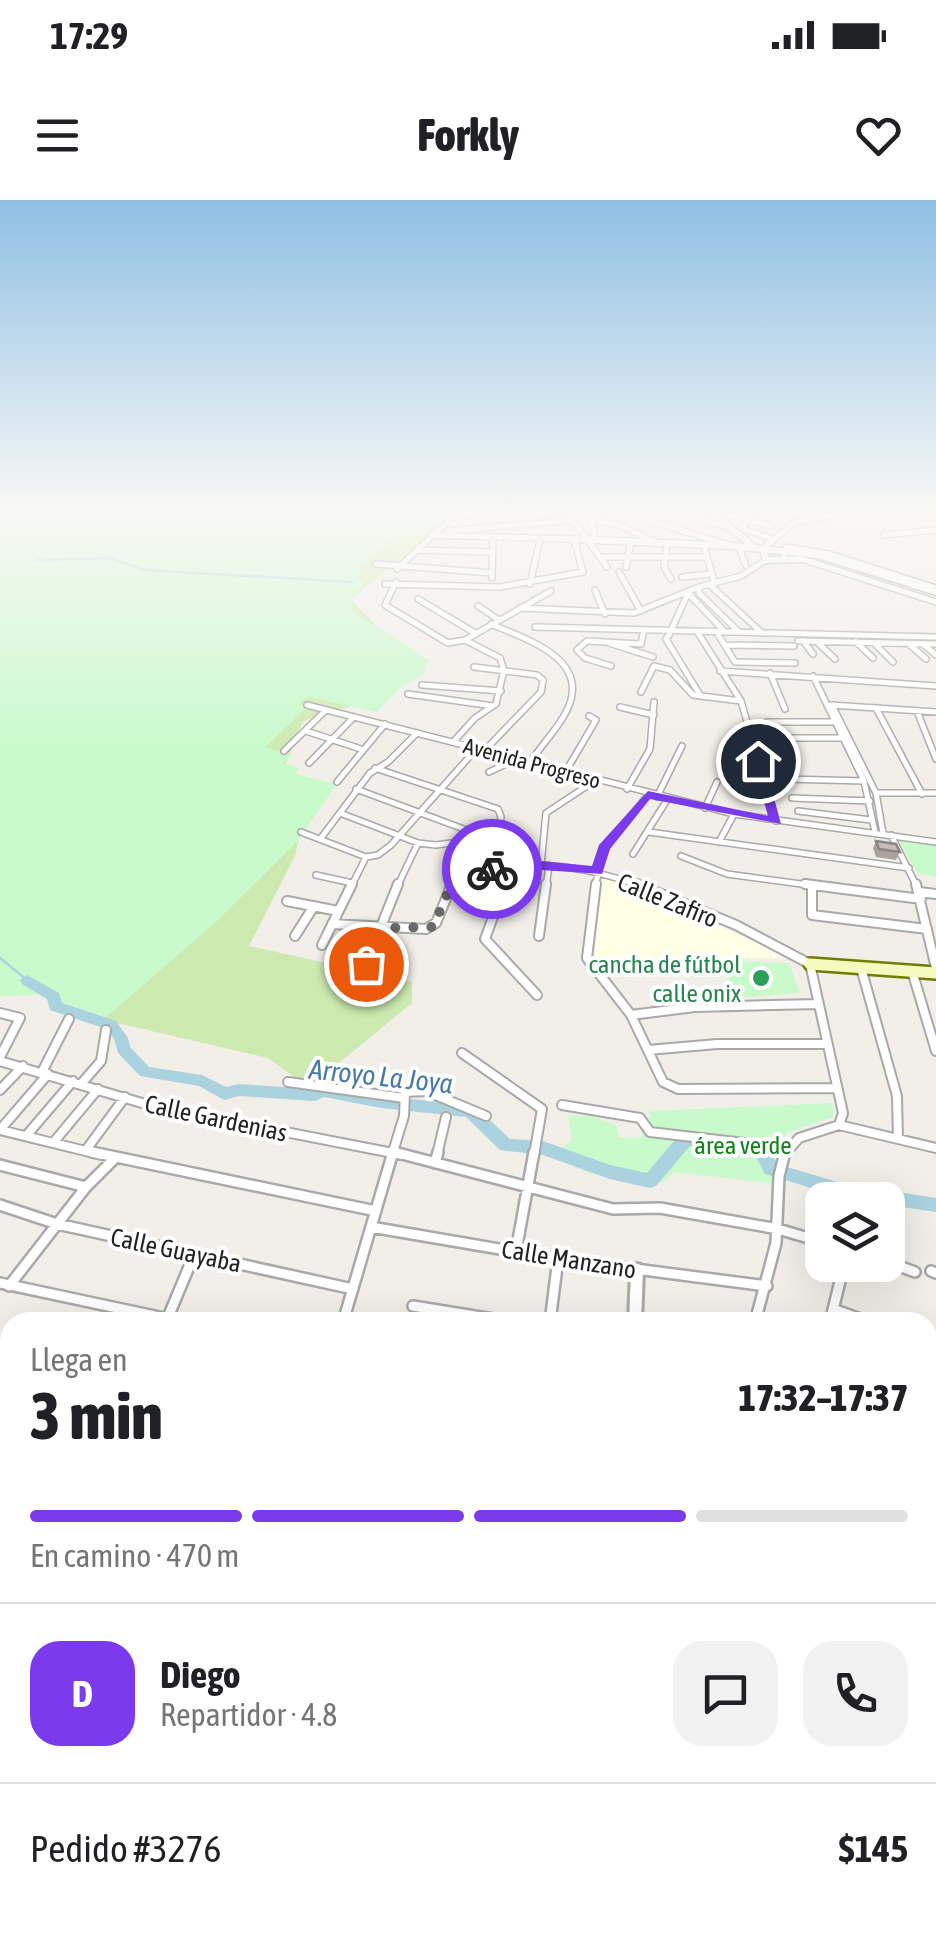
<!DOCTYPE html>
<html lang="es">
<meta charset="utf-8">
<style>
body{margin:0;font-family:"Asap Condensed",sans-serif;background:#f2f2f2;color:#202124;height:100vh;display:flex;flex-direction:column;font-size:38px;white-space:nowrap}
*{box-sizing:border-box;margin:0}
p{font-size:32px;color:#757577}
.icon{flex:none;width:55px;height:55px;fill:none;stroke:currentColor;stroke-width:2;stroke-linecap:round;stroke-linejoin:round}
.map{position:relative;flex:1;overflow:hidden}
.side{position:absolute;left:0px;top:1112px;width:938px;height:622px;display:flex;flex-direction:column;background:#fff;border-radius:30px 30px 0 0;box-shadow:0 10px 40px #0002}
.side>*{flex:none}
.fabs{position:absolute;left:805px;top:982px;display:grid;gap:20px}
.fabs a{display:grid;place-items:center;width:100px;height:100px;border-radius:20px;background:#fff;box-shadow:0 10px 40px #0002;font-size:50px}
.pin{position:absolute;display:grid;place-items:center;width:85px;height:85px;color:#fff;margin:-42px;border:5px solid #fff;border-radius:50%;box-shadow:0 2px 10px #0007}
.courier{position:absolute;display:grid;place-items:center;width:100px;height:100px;margin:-50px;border:8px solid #7c3aed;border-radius:50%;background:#fff;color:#222;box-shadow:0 2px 12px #0007}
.summary em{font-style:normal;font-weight:800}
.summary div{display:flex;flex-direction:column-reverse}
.summary{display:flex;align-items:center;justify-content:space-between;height:170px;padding:0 30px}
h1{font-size:65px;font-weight:800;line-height:75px}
.bar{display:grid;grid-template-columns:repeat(4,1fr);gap:15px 10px;align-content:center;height:120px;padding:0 30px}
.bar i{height:12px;border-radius:8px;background:#e0e0e0}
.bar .current{background:#7c3aed}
.bar p{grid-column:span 4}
.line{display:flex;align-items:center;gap:25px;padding:0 30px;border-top:2px solid #e0e0e0}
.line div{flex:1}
.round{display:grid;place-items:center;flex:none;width:105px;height:105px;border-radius:30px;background:#f2f2f2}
.status{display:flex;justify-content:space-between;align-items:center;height:70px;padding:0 50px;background:#fff;direction:ltr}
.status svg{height:28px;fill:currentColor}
header{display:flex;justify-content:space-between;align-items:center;height:130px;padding:0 30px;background:#fff;font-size:45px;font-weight:800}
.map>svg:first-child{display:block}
.education{fill:#ffffe5}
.grass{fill:#cdebb0}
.park{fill:#c8facc}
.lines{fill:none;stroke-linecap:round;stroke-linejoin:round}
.stream{stroke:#aad3df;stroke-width:2.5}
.river{fill:#aad3df;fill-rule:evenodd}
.minor-far3-casing{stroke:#a9a9a9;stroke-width:8}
.minor-far2-casing{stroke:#a9a9a9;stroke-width:12}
.minor-far1-casing{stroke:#a9a9a9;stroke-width:14}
.minor-casing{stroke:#a9a9a9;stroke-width:16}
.tertiary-far2-casing{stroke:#a9a9a9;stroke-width:9}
.tertiary-far1-casing{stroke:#a9a9a9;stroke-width:18}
.tertiary-casing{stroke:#a9a9a9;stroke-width:20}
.secondary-casing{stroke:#707d05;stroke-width:16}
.minor-far3{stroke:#fff;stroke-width:5}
.minor-far2{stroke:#fff;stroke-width:8}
.minor-far1{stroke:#fff;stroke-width:9}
.minor{stroke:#fff;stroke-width:11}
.tertiary-far2{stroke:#fff;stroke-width:6}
.tertiary-far1{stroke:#fff;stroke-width:12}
.tertiary{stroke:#fff;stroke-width:15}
.secondary{stroke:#f7fabf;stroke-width:11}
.wall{fill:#aba49e}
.building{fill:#c7bfb8;stroke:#8b8681;stroke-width:2.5}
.route{fill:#7c3aed}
.done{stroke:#6b6a68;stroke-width:10;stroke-dasharray:0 18}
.leisure-dot{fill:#2e9e5b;stroke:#fff;stroke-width:4}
.labels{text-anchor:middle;stroke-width:8;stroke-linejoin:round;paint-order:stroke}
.far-street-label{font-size:22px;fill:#222;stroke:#fff}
.street-label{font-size:25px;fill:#222;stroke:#fff}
.leisure-label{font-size:25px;fill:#27864d;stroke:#fff;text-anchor:end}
.park-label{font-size:25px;fill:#0c8416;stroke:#fff}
.water-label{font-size:28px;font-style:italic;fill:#4a7aab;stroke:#fff}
</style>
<div class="status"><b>17:29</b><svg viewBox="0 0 49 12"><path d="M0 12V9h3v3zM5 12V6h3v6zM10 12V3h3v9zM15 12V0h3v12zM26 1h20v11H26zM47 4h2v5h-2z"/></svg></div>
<header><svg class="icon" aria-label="menu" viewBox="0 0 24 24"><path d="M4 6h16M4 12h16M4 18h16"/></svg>Forkly<svg class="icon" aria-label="heart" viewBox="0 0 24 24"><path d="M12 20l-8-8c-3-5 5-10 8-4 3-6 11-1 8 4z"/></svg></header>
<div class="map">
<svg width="936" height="1734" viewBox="0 0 936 1734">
<rect width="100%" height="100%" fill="#f2efe9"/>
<path class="education" d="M602,675L658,699L791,758L594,759Z"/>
<path class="grass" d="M0,310H458L351,400L379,428L429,461L372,503L327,511L303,522L270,602L301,628L295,656L249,746L412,782V803L340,862L337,893H317L268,858L117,823L19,777Z"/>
<path class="park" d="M0,310L455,313L431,334L382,338L380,343L389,345L367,360L355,379L365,380L352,400V411L427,460L424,475L402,486L377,512L308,497L299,504L307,507L265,547L292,555L283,563L299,568L296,574L337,584L297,642L216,722L105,818L39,795L0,796Z
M898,639L936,646V677L917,673Z
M724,761L789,763L800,793L734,798Z
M833,903V917L787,933L780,946L774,984L674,972L663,982C620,979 592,981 555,955L572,939L568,915L595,917L616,925L619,937L642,938V923L650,924L649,911Z"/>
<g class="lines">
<path class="stream" d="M36,360L109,358L144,370L352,382
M0,758L27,780"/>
<path class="river" d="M27,775L59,793L62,803L116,821L128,838L130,847L149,867L202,875L226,887L239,884L312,889L321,884L381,896L470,905L476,907L510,939L543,941L610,965L647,973L680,934L686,932L761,944L767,946L777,964L841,983L936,998V1012L888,1005V1000L841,997L765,974L756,957L690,946L656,986L650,988L610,979L543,955L500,950L466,917L381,908L324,897L315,901L239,896L224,900L199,886L140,876L118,853L114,839L106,829L50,810L47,799L22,784L20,780Z"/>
<g class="minor-far3-casing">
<path id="minor-far3" d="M566,310L607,367
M591,310L595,341
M615,310L729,345
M669,310L730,328
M730,316L749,319
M453,317L521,310
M591,319L619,325L659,344
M749,319L741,328L770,338
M748,320L771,326
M448,331L573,320
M884,335L936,330
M667,344L664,367L671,379
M704,346L715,384
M739,347L746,366
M763,349L793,323L859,310
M417,350L492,352
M784,355L786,347L829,354L936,388
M600,357H707
M802,359L936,402
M376,364L492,373
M626,367L631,342
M397,369L460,310
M619,372L641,411
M682,377L711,374
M492,378L493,337
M396,382L385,405L448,443L465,440L551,391
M385,384L500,387L583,372L574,339L431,335
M530,384L540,339
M710,385L762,433
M699,387V393L738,431
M595,390L605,414
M688,393L725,432
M418,399L475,433
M478,406L499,420
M520,408L634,413L699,387L741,376L766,360
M491,424C522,438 586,456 570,503C563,523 543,543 531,561
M535,427L936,437
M698,433L741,501L776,621
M717,433L735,462L795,463
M669,435L666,439L700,495
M669,435L688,393
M798,441L936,444
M803,441L813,454
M817,442L835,459
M856,442L873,458
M609,443L653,457
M875,444L893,462
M923,444L936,455
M725,445L794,446
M910,445L926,459
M611,466L585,458L577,450L587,441L641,444L643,434
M474,467L537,475L543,480L541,492L487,548
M720,471L936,486
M770,473L785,509
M813,476L864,581L875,632
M422,485L501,491
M641,492L654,466L670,470L693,495L741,501
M408,494L493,506
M307,505L734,614L936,642
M831,505L936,512
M832,505L876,593L883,633
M620,507L654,515
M876,508L922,594
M917,511L936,559
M767,522H832
M306,531L361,549
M773,538H841
M454,541L475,518L496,504L504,470L500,458L465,440
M284,551L326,510
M309,563L354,517
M375,568L498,609L501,617L493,668
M566,571L596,520L589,516
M489,572L519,558
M786,579L864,581
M337,582L385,524
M356,589L488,638
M627,589L650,549L654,502
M876,593H936
M657,597L682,546
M792,598L870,601
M705,608L717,582
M798,611L871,620
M340,613L418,643L436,645L489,638
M301,632L366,657
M649,632L909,668
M891,635L917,687
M321,638L370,573L388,562L417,533
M719,642L734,614
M633,654L667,600
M681,656L727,674L824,687
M541,665L546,613L596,580
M316,675L352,683
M351,687L366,657L378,655L391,645L479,546
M397,687L418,643
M451,687L455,676C519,655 582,665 644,687
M504,687L511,666
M546,687L549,666
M595,687L604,648L648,595"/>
</g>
<g class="minor-far2-casing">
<path id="minor-far2" d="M505,684L485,739L537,795
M596,684L587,758L631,815L663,882L678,889L837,888
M637,684L736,725L810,764L843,913L839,925L799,938L784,955
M805,684L921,699
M916,684L936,768
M812,685V715L927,729
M919,692L936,694
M287,701L338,711
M332,724L426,729L436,723L452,684
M295,736L314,706
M539,736L546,684
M322,745L352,684
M366,764L398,684
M861,768L897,896L898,939
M912,771L936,851
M0,813L20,818L0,857
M631,815L695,807L818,804
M648,850L717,844H827
M462,853L542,909L534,955
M0,861L152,906L403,955
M42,872L69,819
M288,882L404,898
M81,884L101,861L106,830
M0,890L23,866
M562,905L640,918L650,932L788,948
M839,925L936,948
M0,930L102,955
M0,930L48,874
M26,936L73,881
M53,943L98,889
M86,950L125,897
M392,955L404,916L405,892L426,891L486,916
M437,955L446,917"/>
</g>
<g class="minor-far1-casing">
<path id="minor-far1" d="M92,952L376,1011
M394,952L613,1009L660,1008L778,1029L822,1042
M435,963L438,952
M0,965L86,987
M0,1005L57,1024L353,1089
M371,1027L558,1059L767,1086
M516,1051L534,952
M888,1062L915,1072
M931,1071L936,1073
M0,1083L183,1122
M9,1086L86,987L115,958
M413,1106L513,1122
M833,1109L869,1122
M166,1122L194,1055
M343,1122L393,952
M550,1122L558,1059
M755,1122L776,1043L779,976L785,952
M830,1122L844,1065
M0,1156L10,1158
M0,1226L10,1228
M928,1255L932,1243"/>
</g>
<g class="minor-casing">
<path id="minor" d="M0,1303L10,1306
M928,1339L936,1344
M0,1383L10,1385
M928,1452L936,1458
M0,1455L10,1457
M0,1527L10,1529
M0,1605L10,1607
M0,1689L10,1647
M933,1721L936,1708
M268,1725L302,1734
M398,1725L418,1734
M96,1734L99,1725
M178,1734L180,1725
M354,1734L356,1725
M698,1734L701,1725"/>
</g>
<g class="tertiary-far2-casing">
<path id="tertiary-far2" d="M708,310L754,347
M574,339L733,346L818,355L936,392
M763,349L766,360L801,359"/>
</g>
<g class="tertiary-far1-casing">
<path id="tertiary-far1" d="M635,1122L637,1070"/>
</g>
<g class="tertiary-casing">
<path id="tertiary" d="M594,1734L595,1725"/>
</g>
<g class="secondary-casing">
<path id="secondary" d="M810,764L936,773"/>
</g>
<use href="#minor-far3" class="minor-far3"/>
<use href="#minor-far2" class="minor-far2"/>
<use href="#minor-far1" class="minor-far1"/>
<use href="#minor" class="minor"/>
<use href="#tertiary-far2" class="tertiary-far2"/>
<use href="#tertiary-far1" class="tertiary-far1"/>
<use href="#tertiary" class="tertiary"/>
<use href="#secondary" class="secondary"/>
</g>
<path class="wall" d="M876,641L900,652L896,660L876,657L873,648Z"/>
<path class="building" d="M876,641L896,644L900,652L879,649Z"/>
<linearGradient id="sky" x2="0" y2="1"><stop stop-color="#8fc0e4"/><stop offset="0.56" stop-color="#f9f8f5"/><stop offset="1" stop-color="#f9f8f5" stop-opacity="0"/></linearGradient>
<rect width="936" height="553" fill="url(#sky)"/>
<path class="route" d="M758,558L764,561L781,624L650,599L610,649L602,674L541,670L492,673L485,669L492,664L541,661L592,666L599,645L648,591L768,616L753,561Z"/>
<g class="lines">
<path class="done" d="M366,764L380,728L433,727L455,676L492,669"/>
</g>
<circle class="leisure-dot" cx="761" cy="778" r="10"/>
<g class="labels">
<g class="far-street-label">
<text transform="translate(532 563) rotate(15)" y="8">Avenida Progreso</text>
</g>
<g class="street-label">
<text transform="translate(668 700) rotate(22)" y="9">Calle Zafiro</text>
<text transform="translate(216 918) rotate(12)" y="9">Calle Gardenias</text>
<text transform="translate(176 1050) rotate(12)" y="9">Calle Guayaba</text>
<text transform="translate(569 1059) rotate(9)" y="9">Calle Manzano</text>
</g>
<g class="leisure-label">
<text x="741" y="773">cancha de fútbol<tspan x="741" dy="29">calle onix</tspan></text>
</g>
<g class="park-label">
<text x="743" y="954">área verde</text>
</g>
<g class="water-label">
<text transform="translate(381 876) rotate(6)" y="10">Arroyo La Joya</text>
</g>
</g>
</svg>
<div class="fabs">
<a><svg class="icon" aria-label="layers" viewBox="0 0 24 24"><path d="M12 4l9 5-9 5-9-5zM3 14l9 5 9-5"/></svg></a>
</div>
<div class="pin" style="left:366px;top:764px;background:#ea580c"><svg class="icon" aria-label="bag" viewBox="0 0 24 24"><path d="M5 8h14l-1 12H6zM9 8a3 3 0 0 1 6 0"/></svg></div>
<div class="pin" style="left:758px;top:561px;background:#1f2937"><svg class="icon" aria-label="home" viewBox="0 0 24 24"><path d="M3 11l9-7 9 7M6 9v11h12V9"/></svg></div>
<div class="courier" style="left:492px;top:669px"><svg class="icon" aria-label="bike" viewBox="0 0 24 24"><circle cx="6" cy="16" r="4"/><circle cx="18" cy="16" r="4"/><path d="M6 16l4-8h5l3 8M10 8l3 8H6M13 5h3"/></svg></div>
<section class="side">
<div class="summary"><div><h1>3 min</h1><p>Llega en</p></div><em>17:32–17:37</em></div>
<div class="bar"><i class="current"></i><i class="current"></i><i class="current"></i><i></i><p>En camino · 470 m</p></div>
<div class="line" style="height:180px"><b class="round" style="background:#7c3aed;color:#fff">D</b><div><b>Diego</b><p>Repartidor · 4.8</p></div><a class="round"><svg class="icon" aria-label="chat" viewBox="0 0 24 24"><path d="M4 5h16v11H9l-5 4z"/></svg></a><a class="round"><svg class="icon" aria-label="phone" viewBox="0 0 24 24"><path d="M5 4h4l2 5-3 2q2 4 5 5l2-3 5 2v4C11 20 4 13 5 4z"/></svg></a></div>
<div class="line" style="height:130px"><div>Pedido #3276</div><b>$145</b></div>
</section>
</div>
